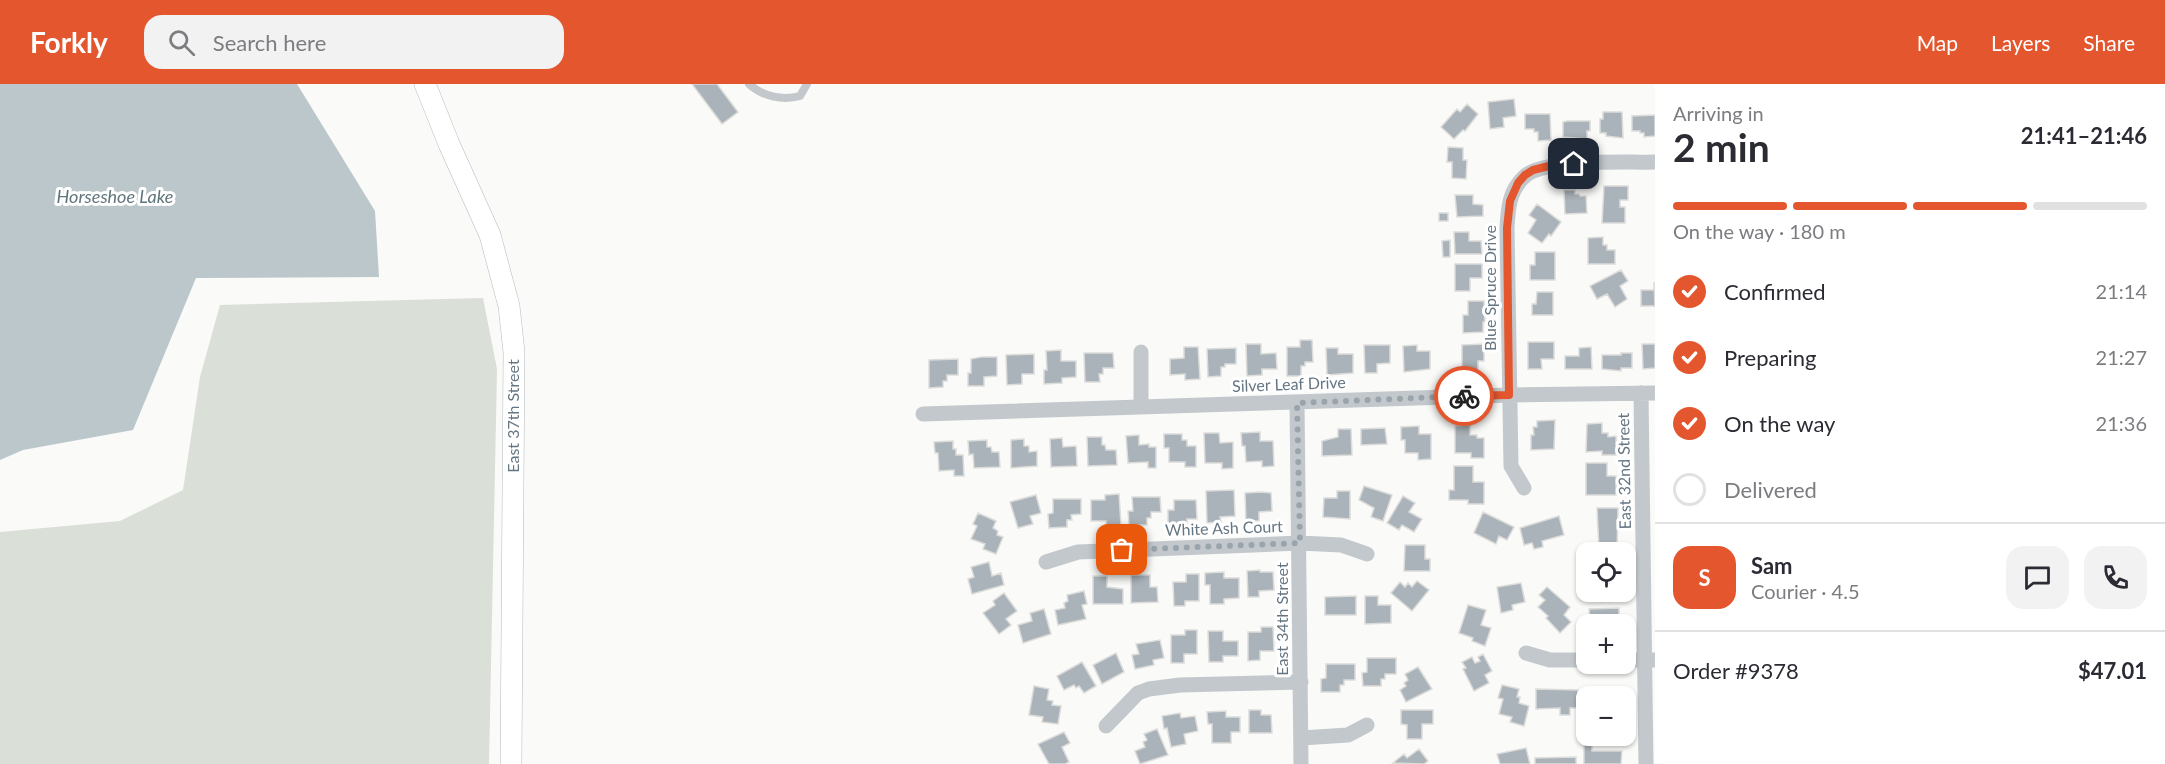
<!DOCTYPE html>
<meta charset="utf-8">
<style>
body{margin:0;font-family:Lato,sans-serif;background:#f2f2f3;color:#2b2b33;height:100vh;display:flex;flex-direction:column;font-size:22px;white-space:nowrap}
*{box-sizing:border-box;margin:0}
p{font-size:20px;color:#7c7c81}
.icon{flex:none;width:33px;height:33px;fill:none;stroke:currentColor;stroke-width:2;stroke-linecap:round;stroke-linejoin:round}
.map{position:relative;flex:1;overflow:hidden}
.drawer{display:flex;flex-direction:column;background:#fff;width:510px}
.drawer>*{flex:none}
.controls{position:absolute;left:1576px;top:458px;display:grid;gap:12px}
.controls a{display:grid;place-items:center;width:60px;height:60px;border-radius:12px;background:#fff;box-shadow:0 2px 4px #0004;font-size:30px}
.pin{position:absolute;display:grid;place-items:center;width:51px;height:51px;color:#fff;margin:-26px;border-radius:12px;box-shadow:0 3px 9px #0006}
.courier{position:absolute;display:grid;place-items:center;width:60px;height:60px;margin:-30px;border:4px solid #e4572e;border-radius:50%;background:#fff;color:#222;box-shadow:0 2px 8px #0007}
.summary em{font-style:normal;font-weight:700}
.summary div{display:flex;flex-direction:column-reverse}
.summary{display:flex;align-items:center;justify-content:space-between;height:102px;padding:0 18px}
h1{font-size:39px;font-weight:700;line-height:45px}
.bar{display:grid;grid-template-columns:repeat(4,1fr);gap:9px 6px;align-content:center;height:72px;padding:0 18px}
.bar i{height:8px;border-radius:4px;background:#e1e1e2}
.bar .active{background:#e4572e}
.bar p{grid-column:span 4}
.line{display:flex;align-items:center;gap:15px;padding:0 18px;border-top:2px solid #e1e1e2}
.line div{flex:1}
.round{display:grid;place-items:center;flex:none;width:63px;height:63px;border-radius:18px;background:#f2f2f3}
ol{padding:0 18px;list-style:none}
li{display:flex;align-items:center;gap:18px;height:66px}
li p{margin-inline-start:auto}
li .icon{padding:6px;border-radius:50%;background:#e4572e;color:#fff;stroke-width:4}
li:last-child{color:#7c7c81}
li i{width:33px;height:33px;border:3px solid #e1e1e2;border-radius:50%}
header{display:flex;align-items:center;gap:36px;box-sizing:border-box;height:84px;padding:0 30px;background:#e4572e;color:#fff}
header strong{font-size:28px}
nav{display:flex;gap:33px;margin-inline-start:auto;font-size:21px}
.search{width:420px;height:54px;background:#f2f2f3;display:flex;align-items:center;gap:15px;box-sizing:border-box;padding:0 21px;border-radius:18px;color:#7c7c81;font-size:22px}
main{display:flex;flex:1;min-height:0}
.map>svg:first-child{display:block}
.green{fill:#dadfd7}
.water{fill:#bbc7cb}
.building{fill:#aab3b9;stroke:#dcdcda;stroke-width:1.5}
.lines{fill:none;stroke-linecap:round;stroke-linejoin:round}
.secondary-casing{stroke:#b3babf;stroke-width:22}
.lane{stroke:#c3c8cc;stroke-width:8}
.street{stroke:#c3c8cc;stroke-width:15}
.secondary{stroke:#fff;stroke-width:21}
.done{stroke:#99a4ac;stroke-width:6;stroke-dasharray:0 10.8}
.route{stroke:#e4572e;stroke-width:8}
.labels{text-anchor:middle;stroke-width:6;stroke-linejoin:round;paint-order:stroke}
.street-label{font-size:16px;fill:#657683;stroke:#fff}
.water-label{font-size:18px;font-style:italic;fill:#60757c;stroke:#fff}
</style>
<header>
<strong>Forkly</strong>
<div class="search"><svg class="icon" aria-label="search" viewBox="0 0 24 24"><circle cx="10" cy="10" r="6"/><path d="M15 15l6 6"/></svg>Search here</div>
<nav><a>Map</a><a>Layers</a><a>Share</a></nav>
</header>
<main>
<div class="map">
<svg width="1655" height="680" viewBox="0 0 1655 680">
<rect width="100%" height="100%" fill="#fafaf8"/>
<path class="green" d="M483,214L497,285L489,680H0V448L120,437L183,406L200,293L220,221Z"/>
<path class="water" d="M0,0H297L375,127L379,193L196,194L133,346L23,366L0,376Z"/>
<path class="building" d="M692,0H717L738,28L722,40Z
M1514,15L1516,32L1503,34L1504,43L1490,45L1488,18Z
M1467,20L1478,30L1465,47L1463,46L1454,55L1441,43L1457,25L1460,28Z
M1603,28H1622L1623,54L1606,52V49H1600V35H1603Z
M1525,30H1550L1551,56L1538,57V48H1534V45H1525Z
M1655,31V52L1644,53V49H1640V47H1632V32Z
M1567,37H1590V47H1587V55L1563,53V38Z
M1448,63L1463,64V76H1467L1466,95L1452,94V78H1447Z
M1604,102H1628V116H1620V123H1625V139H1602Z
M1564,106H1575V110H1579L1580,112H1586L1587,129L1565,130Z
M1455,111H1473V120L1483,121V132L1457,133Z
M1537,120L1561,138L1551,152L1549,150L1542,159L1528,149L1536,136L1529,131Z
M1439,129H1448V137H1439Z
M1454,148H1469V157H1481L1482,170H1455Z
M1603,153V161H1607V166H1615V180H1588V154Z
M1450,156V173H1443L1442,157Z
M1535,168H1555V196H1530V181H1535Z
M1455,180H1482V194H1470V207H1455Z
M1621,186L1628,197L1620,202L1627,215L1615,223L1607,210L1597,215L1590,202Z
M1654,198L1655,222H1641V206H1654Z
M1537,208H1553V231H1532V220H1536Z
M1468,217H1484L1485,238H1483V248L1463,249V231H1468Z
M1300,256H1312L1313,278H1305V282H1301V292H1287V263H1300Z
M1528,258H1554V275H1541L1542,285H1528Z
M1246,260H1261V270L1276,269L1277,285H1262V291L1247,292Z
M1484,260V277H1478V288H1462V261Z
M1642,260H1655V284L1643,285Z
M1364,261H1390V279L1377,280V289H1365Z
M1417,261V267H1430V285L1404,288L1403,262Z
M1184,263H1198L1200,295L1185,296V290L1170,291V275L1184,274Z
M1591,263L1592,285H1565V272H1579V264Z
M1236,264V280H1225V283H1221V292L1208,293L1207,265Z
M1326,264H1338V270H1353V289L1327,291Z
M1061,266V277H1076V293L1062,294V299L1044,300V286H1047L1046,267Z
M1084,269H1113L1114,284H1103V290H1099L1100,298H1085Z
M1621,269H1632V284H1621V287L1602,285V271H1621Z
M1034,270V290H1022V300L1007,301L1006,271Z
M981,273H997V292L984,293V302H968V289H971V275Z
M958,275V291H947V297H943V303L929,304V276Z
M1555,336L1554,365L1531,366V351H1534L1533,343H1537V337Z
M1602,339V349H1608V353L1616,352V371H1602V367L1586,368L1587,340Z
M1470,341V351H1477V354H1484V374H1471V369H1455V342Z
M1419,342V350H1431V375L1418,376V369H1405V356H1401V343Z
M1385,344L1387,360L1361,361V345Z
M1338,345H1351L1352,371L1322,372V357L1338,353Z
M1260,348V357H1273L1274,382L1262,383V377L1246,378L1245,362H1242L1241,349Z
M1204,349H1219L1220,359L1233,358V384L1222,385V379H1205Z
M1164,350H1182V356H1187V362H1196V383H1185V378H1169V364H1164Z
M1139,351V361L1149,360V363H1156V384H1148V378L1128,379L1126,352Z
M1087,353H1102V361H1105L1106,366H1116L1117,381L1088,382Z
M1062,354L1063,363L1076,362L1077,382L1051,383L1050,355Z
M1024,355V362H1029V368L1037,367V382L1011,384V356Z
M987,356V363H991L992,368H999L1000,383L974,384L973,370L969,371L968,357Z
M953,357V365H956V371H963L964,392H954V386L939,387L938,369H935L934,358Z
M1586,379H1607V392H1616V411H1586Z
M1454,382H1473V398H1484V420H1468V416H1449V406H1454Z
M1364,402L1392,411L1383,437L1371,433L1374,424L1359,416Z
M1234,406L1235,432L1220,433L1221,438L1207,439L1206,407Z
M1337,407H1350V435L1323,433L1324,414H1337Z
M1261,408L1271,409L1272,427L1259,428V437H1246L1245,409Z
M1119,410L1121,441L1106,442V437H1091V416H1105V411Z
M1036,411L1041,429L1030,432L1033,440L1018,444L1010,418Z
M1403,412L1415,419L1409,428L1422,435L1414,448L1402,441L1399,446L1387,439Z
M1132,413H1160L1161,428H1151V434H1147V441H1129L1128,427H1133Z
M1053,415H1081V430L1071,431L1072,436H1067V443L1049,444L1048,430L1053,429Z
M1174,416H1196L1197,435H1187V439L1168,440V426H1174Z
M1597,424H1618L1617,465H1599Z
M1483,428L1514,443L1507,456L1499,452L1496,460L1474,449Z
M978,429L996,437L993,444L998,447L997,451L1003,453L996,470L983,465L985,460L971,455L977,442L973,440Z
M1559,432L1564,451L1542,457L1543,463L1534,465L1532,459L1524,461L1520,444Z
M1405,461H1425V475H1430V487H1404Z
M989,478L992,492L1001,489L1004,501L972,510L968,495L974,493L971,483Z
M1260,486V488H1273L1274,506L1259,507V513H1248L1247,487Z
M1224,488V494H1239V514L1224,515V520H1210V501H1205V489Z
M1186,490H1199V517H1185V522H1174L1173,498H1186Z
M1131,491H1150V503H1157L1158,518L1131,519Z
M1093,492H1107V503L1123,505V520H1093Z
M1417,497L1429,506L1412,527L1391,509L1400,498L1405,503L1408,499L1412,503Z
M1521,499L1525,518L1512,521L1513,526L1501,529L1497,503Z
M1547,503L1570,523L1564,531L1571,538L1560,549L1546,534L1548,532L1538,523L1545,516L1539,511Z
M1084,507L1087,520L1082,521L1086,535L1058,541L1055,526L1065,524L1064,519L1068,517L1067,511Z
M1004,509L1017,527L1006,535L1011,541L999,550L983,529L995,521L993,517Z
M1356,512V531H1325V513Z
M1365,512H1378V521H1391V539L1365,540Z
M1468,521L1486,526L1481,541L1491,544L1485,562L1472,557L1473,554L1459,549Z
M1619,524V540H1590L1589,525Z
M1044,525L1051,550L1023,559L1018,541L1032,537L1030,529Z
M1261,543H1273L1274,567H1260V576L1248,577V548H1261Z
M1185,546H1197V570H1184V579H1171V551H1185Z
M1208,547H1223V557H1238V572H1223V578H1209Z
M1160,556L1164,574L1153,576L1154,581L1135,585L1132,571L1139,570L1136,560Z
M1116,569L1124,588L1102,600L1093,581Z
M1483,570L1492,587L1485,591L1489,599L1474,607L1463,585L1466,584L1462,578L1472,573L1475,579L1480,577L1478,573Z
M1367,574H1396V590H1385V595H1381V602H1363L1362,589L1367,588Z
M1082,578L1096,602L1084,609L1079,602L1076,604L1074,601L1064,606L1057,592Z
M1326,580H1355V596H1344V601H1340V608H1321V595L1326,594Z
M1418,583L1432,605L1406,618L1400,606L1406,602L1404,599L1408,596L1405,590Z
M1502,601L1519,605L1517,613H1520L1519,619L1529,622L1524,642L1510,638L1512,633L1499,630L1503,615L1498,614Z
M1034,602L1049,605L1047,616L1053,617L1052,621L1061,622L1058,640L1042,638L1043,633L1029,631Z
M1601,604L1602,611L1621,609V612H1587V618H1584L1583,605Z
M1536,605L1578,606V624H1570V631H1560V624L1536,625Z
M1249,626H1261V631H1271L1272,649H1249Z
M1401,626H1433V640H1422V655H1407V641L1401,640Z
M1226,627V633H1240V648H1231V659H1212V640H1208L1207,628Z
M1180,629L1181,634L1195,632L1198,647L1184,650L1186,660L1171,663L1167,644L1164,645L1162,632Z
M1157,645L1168,671L1140,680L1135,667L1145,663L1143,658L1147,656L1144,650Z
M1064,648L1070,659L1062,663L1069,678L1065,680H1049L1038,660Z
M1584,660H1592V667H1622L1621,680H1584Z
M1526,664L1530,680H1500L1497,670Z
M1419,665L1428,677L1424,680L1393,679L1404,670L1407,674Z
M1576,673V680H1535V674Z"/>
<g class="lines">
<g class="secondary-casing">
<path id="secondary" d="M425,0L449,60L490,151L509,222L514,268L511,680"/>
</g>
<path class="lane" d="M749,0C762,12 782,17 800,12L807,0"/>
<path class="street" d="M1641,309L1646,680
M1297,319L1301,680
M1141,322V268
M923,330L1509,311L1655,309
M1524,404L1511,382L1507,144C1508,125 1509,107 1524,93C1542,74 1627,79 1655,78
M1046,478L1078,468L1300,459L1341,461L1367,470
M1526,569L1550,576H1587
M1626,576H1655
M1106,642L1138,609L1149,605L1180,601L1301,598
M1301,654L1348,651L1367,641"/>
<use href="#secondary" class="secondary"/>
</g>
<g class="lines">
<path class="done" d="M1122,466L1300,459L1297,319L1464,312"/>
<path class="route" d="M1464,312L1509,311L1507,144L1510,117L1518,99L1525,91L1533,86L1553,81L1574,80"/>
</g>
<g class="labels">
<g class="street-label">
<text transform="translate(1490 204) rotate(-90)" y="6">Blue Spruce Drive</text>
<text transform="translate(1289 300) rotate(-2)" y="6">Silver Leaf Drive</text>
<text transform="translate(513 332) rotate(-90)" y="6">East 37th Street</text>
<text transform="translate(1624 387) rotate(-91)" y="6">East 32nd Street</text>
<text transform="translate(1224 444) rotate(-2)" y="6">White Ash Court</text>
<text transform="translate(1282 535) rotate(-90)" y="6">East 34th Street</text>
</g>
<g class="water-label">
<text x="115" y="119">Horseshoe Lake</text>
</g>
</g>
</svg>
<div class="controls">
<a><svg class="icon" aria-label="locate" viewBox="0 0 24 24"><circle cx="12" cy="12" r="6"/><path d="M12 2v4M12 18v4M2 12h4M18 12h4"/></svg></a>
<a>+</a>
<a>−</a>
</div>
<div class="pin" style="left:1122px;top:466px;background:#ea580c"><svg class="icon" aria-label="bag" viewBox="0 0 24 24"><path d="M5 8h14l-1 12H6zM9 8a3 3 0 0 1 6 0"/></svg></div>
<div class="pin" style="left:1574px;top:80px;background:#1f2937"><svg class="icon" aria-label="home" viewBox="0 0 24 24"><path d="M3 11l9-7 9 7M6 9v11h12V9"/></svg></div>
<div class="courier" style="left:1464px;top:312px"><svg class="icon" aria-label="bike" viewBox="0 0 24 24"><circle cx="6" cy="16" r="4"/><circle cx="18" cy="16" r="4"/><path d="M6 16l4-8h5l3 8M10 8l3 8H6M13 5h3"/></svg></div>
</div>
<section class="drawer">
<div class="summary"><div><h1>2 min</h1><p>Arriving in</p></div><em>21:41–21:46</em></div>
<div class="bar"><i class="active"></i><i class="active"></i><i class="active"></i><i></i><p>On the way · 180 m</p></div>
<ol>
<li><svg class="icon" aria-label="check" viewBox="0 0 24 24"><path d="M5 12l5 5 9-10"/></svg>Confirmed<p>21:14</p></li>
<li><svg class="icon" aria-label="check" viewBox="0 0 24 24"><path d="M5 12l5 5 9-10"/></svg>Preparing<p>21:27</p></li>
<li><svg class="icon" aria-label="check" viewBox="0 0 24 24"><path d="M5 12l5 5 9-10"/></svg>On the way<p>21:36</p></li>
<li><i></i>Delivered</li>
</ol>
<div class="line" style="height:108px"><b class="round" style="background:#e4572e;color:#fff">S</b><div><b>Sam</b><p>Courier · 4.5</p></div><a class="round"><svg class="icon" aria-label="chat" viewBox="0 0 24 24"><path d="M4 5h16v11H9l-5 4z"/></svg></a><a class="round"><svg class="icon" aria-label="phone" viewBox="0 0 24 24"><path d="M5 4h4l2 5-3 2q2 4 5 5l2-3 5 2v4C11 20 4 13 5 4z"/></svg></a></div>
<div class="line" style="height:78px"><div>Order #9378</div><b>$47.01</b></div>
</section>
</main>
